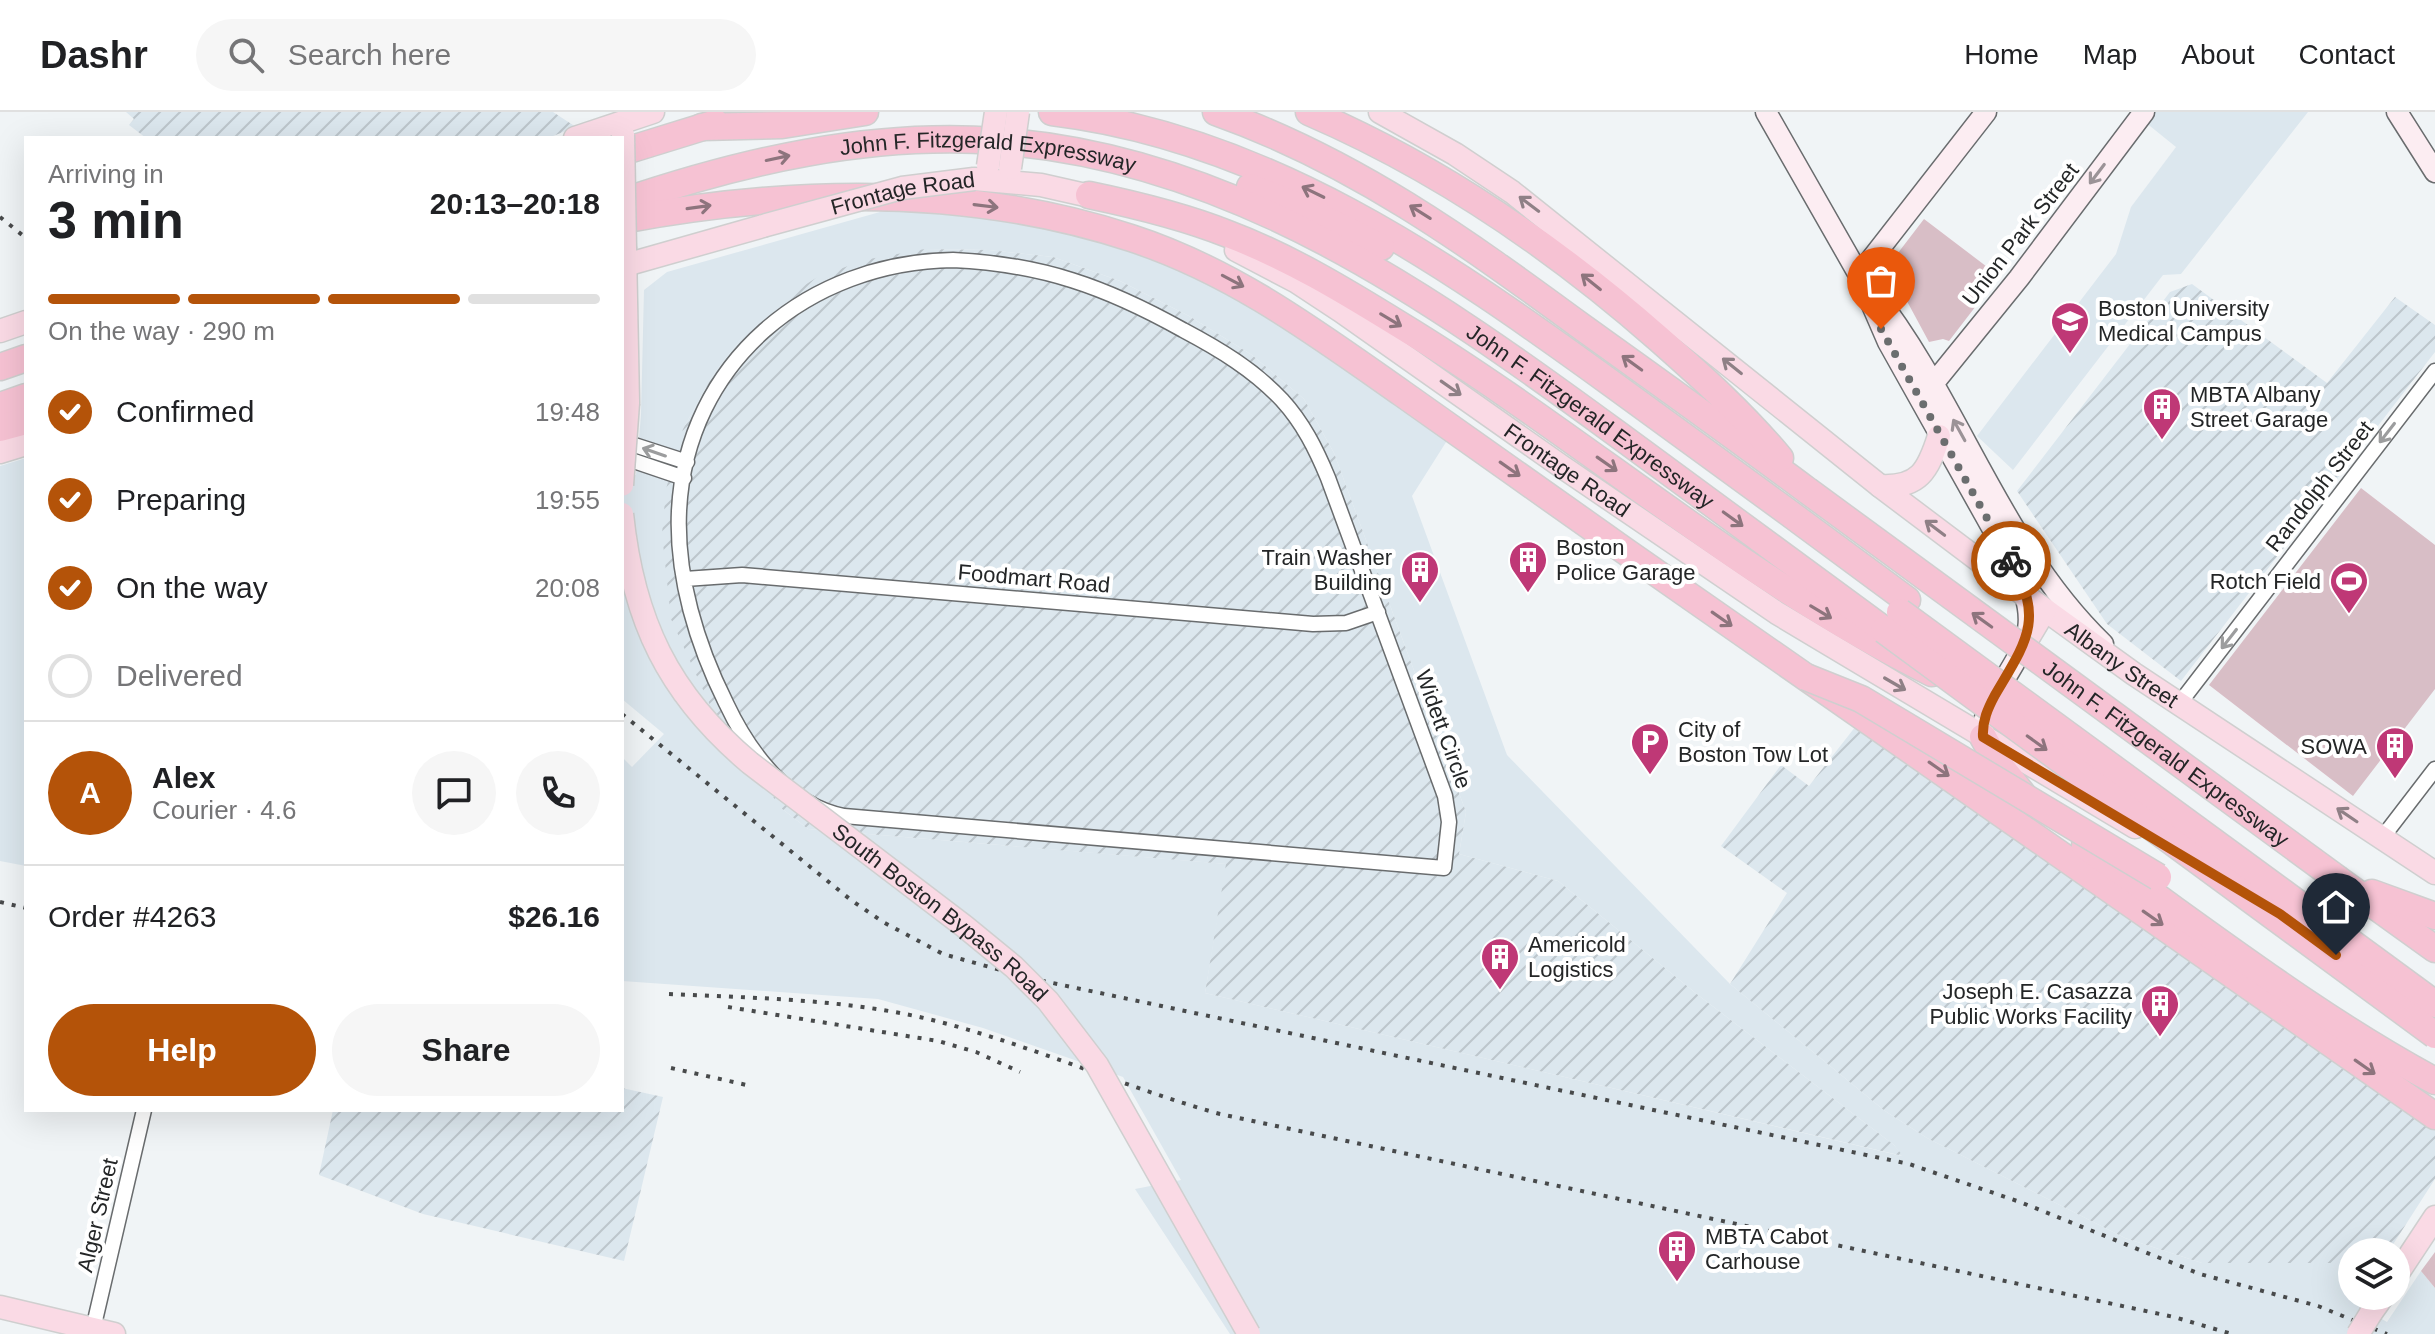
<!DOCTYPE html>
<meta charset="utf-8">
<style>
body{margin:0;font-family:Helvetica,sans-serif;background:#f6f6f6;color:#202124;height:100vh;display:flex;flex-direction:column;font-size:30px;white-space:nowrap}
*{box-sizing:border-box;margin:0}
p{font-size:26px;color:#757577}
.icon{flex:none;width:44px;height:44px;fill:none;stroke:currentColor;stroke-width:2;stroke-linecap:round;stroke-linejoin:round}
.map{position:relative;flex:1;overflow:hidden}
.drawer{position:absolute;left:24px;top:24px;width:600px;height:976px;display:flex;flex-direction:column;background:#fff;border-radius:0px;box-shadow:0 8px 32px #0002}
.drawer>*{flex:none}
.tools{position:absolute;left:2338px;top:1126px;display:grid;gap:16px}
.tools a{display:grid;place-items:center;width:72px;height:72px;border-radius:50%;background:#fff;box-shadow:0 8px 32px #0002;font-size:40px}
.pin{position:absolute;display:grid;place-items:center;width:68px;height:68px;color:#fff;margin:-82px -34px;border-radius:50% 50% 50% 0;rotate:-45deg;box-shadow:0 0 8px #0007}
.pin .icon{rotate:45deg}
.courier{position:absolute;display:grid;place-items:center;width:80px;height:80px;margin:-40px;border:6px solid #b45309;border-radius:50%;background:#fff;color:#222;box-shadow:0 2px 10px #0007}
.summary em{font-style:normal;font-weight:700}
.summary div{display:flex;flex-direction:column-reverse}
.summary{display:flex;align-items:center;justify-content:space-between;height:136px;padding:0 24px}
h1{font-size:52px;font-weight:700;line-height:60px}
.bar{display:grid;grid-template-columns:repeat(4,1fr);gap:12px 8px;align-content:center;height:96px;padding:0 24px}
.bar i{height:10px;border-radius:6px;background:#e0e0e0}
.bar .active{background:#b45309}
.bar p{grid-column:span 4}
.line{display:flex;align-items:center;gap:20px;padding:0 24px;border-top:2px solid #e0e0e0}
.line div{flex:1}
.round{display:grid;place-items:center;flex:none;width:84px;height:84px;border-radius:42px;background:#f6f6f6}
ol{padding:0 24px;list-style:none}
li{display:flex;align-items:center;gap:24px;height:88px}
li p{margin-inline-start:auto}
li .icon{padding:8px;border-radius:50%;background:#b45309;color:#fff;stroke-width:4}
li:last-child{color:#757577}
li i{width:44px;height:44px;border:4px solid #e0e0e0;border-radius:50%}
.button{display:flex;gap:16px;margin-top:auto;padding:16px 24px}
.button a{flex:1;height:92px;border-radius:48px;background:#b45309;color:#fff;font-size:32px;font-weight:700;line-height:92px;text-align:center}
.button a+a{background:#f6f6f6;color:#202124}
header{display:flex;align-items:center;gap:48px;box-sizing:border-box;height:112px;padding:0 40px;background:#fff;border-bottom:2px solid #e0e0e0}
header strong{font-size:38px}
nav{display:flex;gap:44px;margin-inline-start:auto;font-size:28px}
.search{width:560px;height:72px;background:#f6f6f6;display:flex;align-items:center;gap:20px;box-sizing:border-box;padding:0 28px;border-radius:44px;color:#757577;font-size:30px}
.map>svg:first-child{display:block}
.built{fill:#dce7ee;fill-rule:evenodd}
.industrial{fill:url(#industrial-furrows)}
.park{fill:#d8bec6}
.lines{fill:none;stroke-linecap:round;stroke-linejoin:round}
.minor-casing{stroke:#696c6e;stroke-width:17}
.secondary-casing{stroke:#696c6e;stroke-width:23}
.primary-casing{stroke:#cfcfcf;stroke-width:25}
.motorway-casing{stroke:#cfcfcf;stroke-width:29}
.minor{stroke:#fff;stroke-width:14}
.secondary{stroke:#fcedf2;stroke-width:20}
.primary{stroke:#fadae5;stroke-width:22}
.motorway{stroke:#f6c2d3;stroke-width:26}
.rail{stroke:#484a4b;stroke-width:4;stroke-dasharray:4 8;stroke-linecap:butt}
.primary-bridge-casing{stroke:#cfcfcf;stroke-width:25;stroke-linecap:butt}
.motorway-bridge-casing{stroke:#cfcfcf;stroke-width:29;stroke-linecap:butt}
.primary-bridge{stroke:#fadae5;stroke-width:22}
.motorway-bridge{stroke:#f6c2d3;stroke-width:26}
.oneway{stroke:#8d747d}
.oneway2{stroke:#9b9397}
.oneway3{stroke:#8f8086}
.oneway4{stroke:#9c9d9e}
.done{stroke:#6b6e6f;stroke-width:8;stroke-dasharray:0 14.4}
.route{stroke:#b45309;stroke-width:10}
.labels{text-anchor:middle;stroke-width:8;stroke-linejoin:round;paint-order:stroke}
.street-label{font-size:22px;fill:#242627;stroke:#fff}
.poi-label{font-size:22px;fill:#242627;stroke:#fff;text-anchor:start}
</style>
<header>
<strong>Dashr</strong>
<div class="search"><svg class="icon" aria-label="search" viewBox="0 0 24 24"><circle cx="10" cy="10" r="6"/><path d="M15 15l6 6"/></svg>Search here</div>
<nav><a>Home</a><a>Map</a><a>About</a><a>Contact</a></nav>
</header>
<div class="map">
<svg width="2435" height="1222" viewBox="0 0 2435 1222">
<defs>
<pattern id="industrial-furrows" width="10" height="10" patternUnits="userSpaceOnUse" patternTransform="scale(2)"><rect width="10" height="10" fill="#dce7ee"/><path d="M-1 1l2-2M0 10L10 0M9 11l2-2" fill="none" stroke="#bdc6cc"/></pattern>
</defs>
<rect width="100%" height="100%" fill="#f0f4f6"/>
<path class="built" d="M2153,0H2308L2181,162L2163,163L2013,358L1977,324L2116,142L2131,95L2176,35L2145,10Z
M887,98H921L1004,107L1088,123L1197,161L1287,211L1448,327L1412,384L1507,643L1730,872L1885,999L1927,1026L2125,1126L2202,1151H2352V1184H2361L2356,1192L2387,1210L2421,1159L2435,1176V1222H1230L1135,1077L1181,1068L1123,965L983,916L878,887L622,869V645L632,655L664,622L622,587V358L636,363L641,303L644,178L667,160ZM925,137L989,138L1053,145L1120,169L1189,204L1252,243L1304,287L1334,341L1466,700L1459,742L1558,769L1698,883L1894,1033L1902,1044L1205,881L1227,752L808,717L781,696L683,317L713,263L743,224Z
M26,346V754L0,749V354Z"/>
<path class="industrial" d="M126,0H553L576,15L548,26H146L129,13L134,7Z
M925,137L989,138L1053,145L1120,169L1189,204L1252,243L1304,287L1334,341L1466,700L1459,742L1558,769L1698,883L1894,1033L1903,1044L1205,881L1226,752L808,717L781,696L714,602L671,507L662,422L666,377L683,317L713,263L743,224L773,193L816,166L864,148Z
M2192,172L2327,271L2395,185L2435,213V240L2181,569L2107,512L2017,379L2170,180Z
M1859,610L2435,1012V1067L2392,1134L2368,1135L2364,1140H2352V1151H2202L2125,1126L1927,1026L1885,999L1730,872L1787,781L1721,734L1781,653L1809,674Z
M622,976L663,985L624,1149L423,1102L319,1063L333,998H622Z"/>
<path class="park" d="M1924,107L1999,164L1949,229L1943,227L1929,230L1888,154Z
M2361,376L2435,433V577L2353,684L2209,573Z
M2435,1140V1176L2421,1159Z"/>
<g class="lines">
<g class="minor-casing">
<path id="minor" d="M953,148C1042,152 1106,175 1183,218C1219,237 1254,258 1282,288C1303,311 1316,337 1328,366L1445,684L1449,710L1444,756L844,704C788,693 749,640 726,591C697,533 676,465 679,399C686,250 809,150 953,148Z
M622,329L687,350
M622,345L684,366
M685,467L742,463L1313,512L1346,511L1378,500
M2179,592L2435,259
M2382,726L2435,657
M93,1217L144,998"/>
</g>
<g class="secondary-casing">
<path id="secondary" d="M1766,0L1859,163L1888,230L2014,455C2043,515 2026,531 1995,583C1987,597 1982,609 1983,625
M2397,0L2435,60
M1859,163L1986,0
M1872,179C1960,290 2000,433 2103,532
M1933,272L2019,166L2144,0"/>
</g>
<g class="primary-casing">
<g id="primary">
<path id="s1" d="M1380,0L1455,42L1512,80L1880,374L2026,484L2134,562L2435,761"/>
<path d="M575,26L653,0"/>
<path d="M974,67L1041,73L1103,87"/>
<path d="M625,137L628,291"/>
<path id="s2" d="M1236,138L1297,170L1341,199L1561,354L1777,501L2135,715"/>
<path d="M622,154L763,114"/>
<path d="M0,219L26,210"/>
<path d="M0,340L26,332"/>
<path d="M1880,374C1919,376 1928,359 1939,324"/>
<path d="M2024,533L2045,498"/>
<path d="M2396,1164L2435,1105"/>
<path d="M0,1195L114,1222"/>
<path d="M2371,1201L2383,1184"/>
</g>
</g>
<g class="motorway-casing">
<g id="motorway">
<path d="M1052,0C1267,26 1444,150 1615,274C1713,345 1810,416 1907,488"/>
<path d="M1216,0C1354,49 1465,129 1582,215C1657,269 1733,323 1808,379"/>
<path d="M1309,0C1439,56 1553,134 1659,227C1702,265 1743,302 1780,346"/>
<path d="M702,15L782,13L865,0"/>
<path d="M622,40L716,11"/>
<path d="M1250,75L1298,94L1381,135"/>
<path d="M1089,83C1137,93 1183,104 1228,122C1289,145 1345,179 1400,213C1581,323 1741,467 1932,561"/>
<path id="s3" d="M622,90C743,49 869,20 997,29C1233,45 1432,186 1616,321C1706,387 1795,453 1884,518"/>
<path d="M622,108C789,77 967,72 1131,126C1233,159 1316,221 1403,282C1477,334 1551,387 1625,439C1894,629 2166,814 2435,1004"/>
<path d="M0,255L26,246"/>
<path d="M0,294L26,285"/>
<path d="M0,316L26,309"/>
<path d="M1983,625L1997,650L2024,684"/>
<path d="M2085,734C2200,814 2312,903 2435,969"/>
<path d="M2339,768L2435,837"/>
<path d="M2372,781L2435,804"/>
</g>
</g>
<use href="#minor" class="minor"/>
<use href="#secondary" class="secondary"/>
<use href="#primary" class="primary"/>
<use href="#motorway" class="motorway"/>
<path class="rail" d="M0,105L26,126
M622,602L851,788L883,810L943,842L1029,866L1909,1052L2020,1090L2200,1162L2318,1194L2387,1222
M0,790L26,796
M669,882C754,886 841,887 924,906C1025,930 1120,974 1220,1002L2174,1205L2232,1222
M728,895L938,929L976,940L1020,960
M671,956L751,974"/>
<g class="primary-bridge-casing">
<g id="primary-bridge">
<path d="M623,23L625,137"/>
<path d="M988,54L996,0"/>
<path d="M1010,56L1018,0"/>
<path id="s4" d="M763,114L902,76L974,67"/>
<path d="M622,373L628,291"/>
<path id="s5" d="M622,402C633,508 668,582 750,651L964,814L1014,855L1048,889L1097,953L1249,1222"/>
<path d="M2358,1222L2371,1201"/>
</g>
</g>
<g class="motorway-bridge-casing">
<g id="motorway-bridge">
<path id="s6" d="M1808,379L2339,768"/>
<path d="M1900,500L2435,892"/>
<path d="M1884,518L2435,923"/>
<path d="M1806,565L1861,587L2158,765"/>
</g>
</g>
<use href="#primary-bridge" class="primary-bridge"/>
<use href="#motorway-bridge" class="motorway-bridge"/>
</g>
<defs><path id="oneway-shaft" d="M-6 0H5M1.5-3L5.5 0L1.5 3" fill="none" stroke-width="1.6" stroke-linecap="round" stroke-linejoin="round" transform="scale(2)"/></defs>
<g class="oneway">
<use href="#oneway-shaft" transform="translate(778 46) rotate(-12)"/>
<use href="#oneway-shaft" transform="translate(1313 80) rotate(-154)"/>
<use href="#oneway-shaft" transform="translate(986 94) rotate(7)"/>
<use href="#oneway-shaft" transform="translate(699 95) rotate(-8)"/>
<use href="#oneway-shaft" transform="translate(1420 100) rotate(-148)"/>
<use href="#oneway-shaft" transform="translate(1233 169) rotate(28)"/>
<use href="#oneway-shaft" transform="translate(1591 170) rotate(-141)"/>
<use href="#oneway-shaft" transform="translate(1391 208) rotate(31)"/>
<use href="#oneway-shaft" transform="translate(1632 251) rotate(-144)"/>
<use href="#oneway-shaft" transform="translate(1607 352) rotate(35)"/>
<use href="#oneway-shaft" transform="translate(1510 357) rotate(35)"/>
<use href="#oneway-shaft" transform="translate(1733 407) rotate(36)"/>
<use href="#oneway-shaft" transform="translate(1821 500) rotate(31)"/>
<use href="#oneway-shaft" transform="translate(1722 507) rotate(35)"/>
<use href="#oneway-shaft" transform="translate(1982 508) rotate(-144)"/>
<use href="#oneway-shaft" transform="translate(2037 631) rotate(36)"/>
<use href="#oneway-shaft" transform="translate(1939 657) rotate(35)"/>
<use href="#oneway-shaft" transform="translate(2153 806) rotate(35)"/>
<use href="#oneway-shaft" transform="translate(2365 955) rotate(35)"/>
</g>
<g class="oneway2">
<use href="#oneway-shaft" transform="translate(2097 62) rotate(127)"/>
<use href="#oneway-shaft" transform="translate(1959 318) rotate(-119)"/>
</g>
<g class="oneway3">
<use href="#oneway-shaft" transform="translate(1529 92) rotate(-143)"/>
<use href="#oneway-shaft" transform="translate(1732 254) rotate(-141)"/>
<use href="#oneway-shaft" transform="translate(1451 276) rotate(35)"/>
<use href="#oneway-shaft" transform="translate(1935 416) rotate(-143)"/>
<use href="#oneway-shaft" transform="translate(1895 572) rotate(30)"/>
<use href="#oneway-shaft" transform="translate(2347 703) rotate(-146)"/>
</g>
<g class="oneway4">
<use href="#oneway-shaft" transform="translate(2387 321) rotate(128)"/>
<use href="#oneway-shaft" transform="translate(654 340) rotate(-161)"/>
<use href="#oneway-shaft" transform="translate(2229 527) rotate(128)"/>
</g>
<g class="lines">
<path class="done" d="M1881,217L2011,449"/>
<path class="route" d="M2011,449C2045,508 2026,530 1995,583C1988,596 1982,609 1983,625L2280,802L2336,843"/>
</g>
<defs>
<g id="university-pin" transform="scale(2)"><path d="M0 17L-7.5 6A9.5 9.5 0 1 1 7.5 6Z" fill="#bf3876" stroke="#fff"/><path d="M0-5L7-2L0 1L-7-2ZM-4 1L0 2.5L4 1V4Q0 6-4 4Z" fill="#fff"/></g>
<g id="building-pin" transform="scale(2)"><path d="M0 17L-7.5 6A9.5 9.5 0 1 1 7.5 6Z" fill="#bf3876" stroke="#fff"/><path d="M-4-6H4V6H1V3H-1V6H-4ZM-2.5-4.3h1.7v1.8h-1.7ZM.8-4.3h1.7v1.8H.8ZM-2.5-1h1.7V.8h-1.7ZM.8-1h1.7V.8H.8Z" fill="#fff"/></g>
<g id="stadium-pin" transform="scale(2)"><path d="M0 17L-7.5 6A9.5 9.5 0 1 1 7.5 6Z" fill="#bf3876" stroke="#fff"/><path d="M0-5a6.5 5 0 1 0 0 10a6.5 5 0 1 0 0-10ZM-3.5-1.8h7v3.6h-7Z" fill="#fff"/></g>
<g id="parking-pin" transform="scale(2)"><path d="M0 17L-7.5 6A9.5 9.5 0 1 1 7.5 6Z" fill="#bf3876" stroke="#fff"/><path d="M-3.5-5.5H1a3.5 3.5 0 0 1 0 7H-1V5.5H-3.5ZM-1-3.4V-.6H.8a1.4 1.4 0 0 0 0-2.8Z" fill="#fff"/></g>
</defs>
<g fill-rule="evenodd">
<use href="#university-pin" x="2070" y="209"/>
<use href="#building-pin" x="2162" y="295"/>
<use href="#building-pin" x="1528" y="448"/>
<use href="#building-pin" x="1420" y="458"/>
<use href="#stadium-pin" x="2349" y="469"/>
<use href="#parking-pin" x="1650" y="630"/>
<use href="#building-pin" x="2395" y="634"/>
<use href="#building-pin" x="1500" y="845"/>
<use href="#building-pin" x="2160" y="892"/>
<use href="#building-pin" x="1677" y="1137"/>
</g>
<g class="labels">
<g class="street-label">
<text dy="8" stroke="none"><textPath href="#s3" startOffset="374">John F. Fitzgerald Expressway</textPath></text>
<text dy="8" stroke="none"><textPath href="#s4" startOffset="144">Frontage Road</textPath></text>
<text transform="translate(2020 122) rotate(-52)" y="8">Union Park Street</text>
<text dy="8" stroke="none"><textPath href="#s3" startOffset="1046">John F. Fitzgerald Expressway</textPath></text>
<text dy="8" stroke="none"><textPath href="#s2" startOffset="398">Frontage Road</textPath></text>
<text transform="translate(2319 374) rotate(-52)" y="8">Randolph Street</text>
<text transform="translate(1034 466) rotate(5)" y="8">Foodmart Road</text>
<text dy="8" stroke="none"><textPath href="#s1" startOffset="926">Albany Street</textPath></text>
<text transform="translate(1444 617) rotate(70)" y="8">Widett Circle</text>
<text dy="8" stroke="none"><textPath href="#s6" startOffset="444">John F. Fitzgerald Expressway</textPath></text>
<text dy="8" stroke="none"><textPath href="#s5" startOffset="530">South Boston Bypass Road</textPath></text>
<text transform="translate(97 1103) rotate(-77)" y="8">Alger Street</text>
</g>
<g class="poi-label">
<text x="2098" y="204">Boston University<tspan x="2098" dy="25">Medical Campus</tspan></text>
<text x="2190" y="290">MBTA Albany<tspan x="2190" dy="25">Street Garage</tspan></text>
<text x="1556" y="443">Boston<tspan x="1556" dy="25">Police Garage</tspan></text>
<text x="1392" y="453" text-anchor="end">Train Washer<tspan x="1392" dy="25">Building</tspan></text>
<text x="2321" y="477" text-anchor="end">Rotch Field</text>
<text x="1678" y="625">City of<tspan x="1678" dy="25">Boston Tow Lot</tspan></text>
<text x="2367" y="642" text-anchor="end">SOWA</text>
<text x="1528" y="840">Americold<tspan x="1528" dy="25">Logistics</tspan></text>
<text x="2132" y="887" text-anchor="end">Joseph E. Casazza<tspan x="2132" dy="25">Public Works Facility</tspan></text>
<text x="1705" y="1132">MBTA Cabot<tspan x="1705" dy="25">Carhouse</tspan></text>
</g>
</g>
</svg>
<div class="tools">
<a><svg class="icon" aria-label="layers" viewBox="0 0 24 24"><path d="M12 4l9 5-9 5-9-5zM3 14l9 5 9-5"/></svg></a>
</div>
<div class="pin" style="left:1881px;top:217px;background:#ea580c"><svg class="icon" aria-label="bag" viewBox="0 0 24 24"><path d="M5 8h14l-1 12H6zM9 8a3 3 0 0 1 6 0"/></svg></div>
<div class="pin" style="left:2336px;top:843px;background:#1f2937"><svg class="icon" aria-label="home" viewBox="0 0 24 24"><path d="M3 11l9-7 9 7M6 9v11h12V9"/></svg></div>
<div class="courier" style="left:2011px;top:449px"><svg class="icon" aria-label="bike" viewBox="0 0 24 24"><circle cx="6" cy="16" r="4"/><circle cx="18" cy="16" r="4"/><path d="M6 16l4-8h5l3 8M10 8l3 8H6M13 5h3"/></svg></div>
<section class="drawer">
<div class="summary"><div><h1>3 min</h1><p>Arriving in</p></div><em>20:13–20:18</em></div>
<div class="bar"><i class="active"></i><i class="active"></i><i class="active"></i><i></i><p>On the way · 290 m</p></div>
<ol>
<li><svg class="icon" aria-label="check" viewBox="0 0 24 24"><path d="M5 12l5 5 9-10"/></svg>Confirmed<p>19:48</p></li>
<li><svg class="icon" aria-label="check" viewBox="0 0 24 24"><path d="M5 12l5 5 9-10"/></svg>Preparing<p>19:55</p></li>
<li><svg class="icon" aria-label="check" viewBox="0 0 24 24"><path d="M5 12l5 5 9-10"/></svg>On the way<p>20:08</p></li>
<li><i></i>Delivered</li>
</ol>
<div class="line" style="height:144px"><b class="round" style="background:#b45309;color:#fff">A</b><div><b>Alex</b><p>Courier · 4.6</p></div><a class="round"><svg class="icon" aria-label="chat" viewBox="0 0 24 24"><path d="M4 5h16v11H9l-5 4z"/></svg></a><a class="round"><svg class="icon" aria-label="phone" viewBox="0 0 24 24"><path d="M5 4h4l2 5-3 2q2 4 5 5l2-3 5 2v4C11 20 4 13 5 4z"/></svg></a></div>
<div class="line" style="height:104px"><div>Order #4263</div><b>$26.16</b></div>
<div class="button"><a>Help</a><a>Share</a></div>
</section>
</div>
